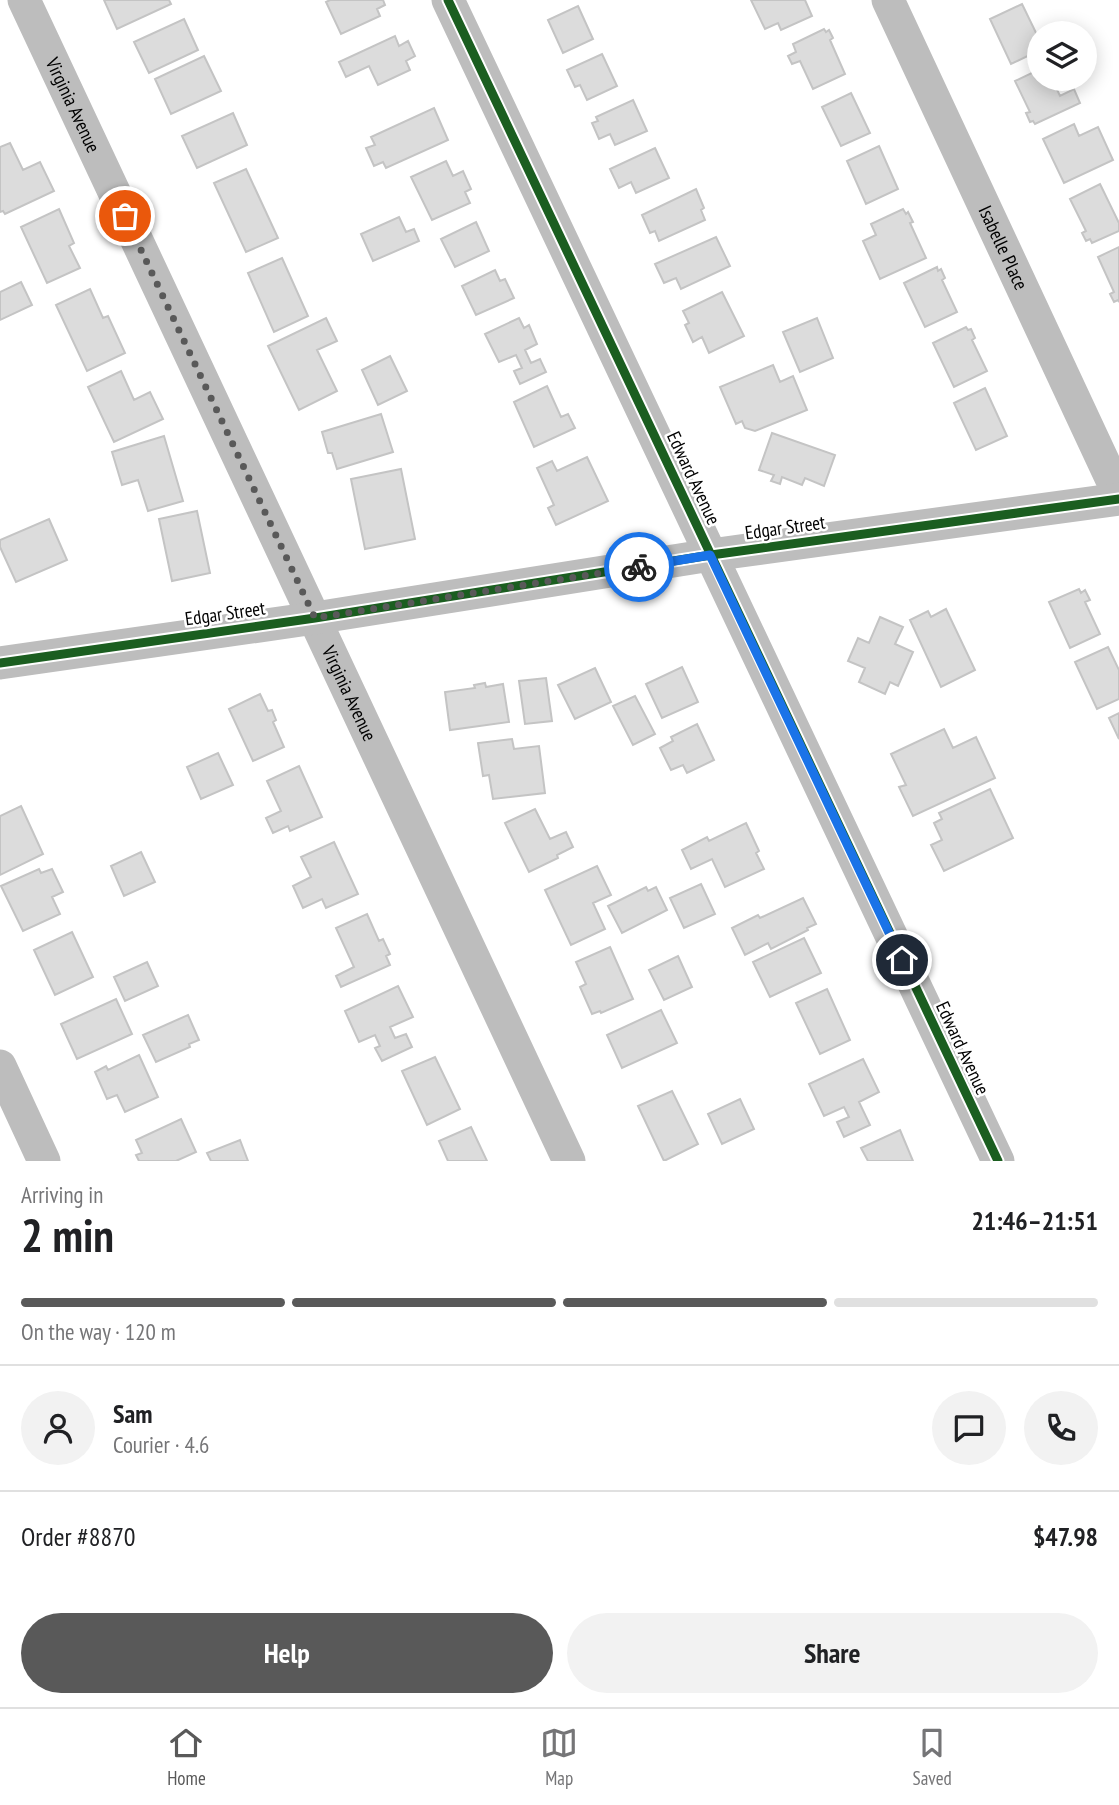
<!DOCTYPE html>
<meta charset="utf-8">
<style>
body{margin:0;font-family:"PT Sans Narrow",sans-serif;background:#f2f2f2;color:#202124;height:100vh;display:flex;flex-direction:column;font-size:26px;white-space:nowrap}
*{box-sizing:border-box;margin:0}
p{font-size:23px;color:#757577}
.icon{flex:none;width:38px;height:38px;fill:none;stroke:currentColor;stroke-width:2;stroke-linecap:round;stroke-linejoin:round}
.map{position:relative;height:1161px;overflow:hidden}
.panel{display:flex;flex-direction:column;background:#fff;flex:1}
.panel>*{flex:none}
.fabs{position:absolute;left:1027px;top:21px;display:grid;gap:14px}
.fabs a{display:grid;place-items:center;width:70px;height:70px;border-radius:50%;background:#fff;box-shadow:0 4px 18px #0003;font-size:35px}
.pin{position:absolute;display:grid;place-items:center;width:60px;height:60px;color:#fff;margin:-30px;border:4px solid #fff;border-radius:50%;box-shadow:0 2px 7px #0007}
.courier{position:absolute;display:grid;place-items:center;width:70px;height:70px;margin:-35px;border:5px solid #1a73e8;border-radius:50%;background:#fff;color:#222;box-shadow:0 2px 9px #0007}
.summary em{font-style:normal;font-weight:800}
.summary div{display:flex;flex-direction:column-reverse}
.summary{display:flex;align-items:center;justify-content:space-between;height:119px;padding:0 21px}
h1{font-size:46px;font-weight:800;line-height:52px}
.bar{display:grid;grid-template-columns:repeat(4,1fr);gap:10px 7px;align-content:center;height:84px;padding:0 21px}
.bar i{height:9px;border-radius:5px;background:#e0e0e0}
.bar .current{background:#595959}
.bar p{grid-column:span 4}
.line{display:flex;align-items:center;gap:18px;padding:0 21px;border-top:2px solid #e0e0e0}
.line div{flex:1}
.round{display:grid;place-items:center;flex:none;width:74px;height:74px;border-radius:37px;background:#f2f2f2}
.cta{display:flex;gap:14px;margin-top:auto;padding:14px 21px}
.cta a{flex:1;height:80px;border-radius:42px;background:#595959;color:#fff;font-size:28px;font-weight:800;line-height:80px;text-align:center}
.cta a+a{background:#f2f2f2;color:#202124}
.tabs{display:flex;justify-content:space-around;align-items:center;height:98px;border-top:2px solid #e0e0e0;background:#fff;font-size:19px;color:#757577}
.tabs a{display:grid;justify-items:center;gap:4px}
.tabs .current{color:#595959}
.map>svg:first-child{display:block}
.building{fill:#dcdcdc;stroke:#c4c4c4;stroke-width:2}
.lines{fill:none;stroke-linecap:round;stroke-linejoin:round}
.minor{stroke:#bdbdbd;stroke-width:33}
.cycleway-casing{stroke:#fff;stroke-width:13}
.cycleway{stroke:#1b5e20;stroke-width:9}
.done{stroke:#595959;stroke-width:7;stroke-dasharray:0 12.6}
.route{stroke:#1a73e8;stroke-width:9}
.labels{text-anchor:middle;stroke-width:5;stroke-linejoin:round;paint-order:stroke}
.street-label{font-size:19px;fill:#000;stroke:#fff}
</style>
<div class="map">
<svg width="1119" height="1161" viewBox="0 0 1119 1161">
<rect width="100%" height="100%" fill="#fff"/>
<path class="building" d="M104,0H169L171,4L117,29Z
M330,0H383L385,5L377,9L380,16L341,34L326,2Z
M751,0H805L812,16L781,30L778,23L765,29Z
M1022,4L1040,41V50L1011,64L990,19Z
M578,6L593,39L563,53L548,20Z
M184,19L198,50L149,73L134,42Z
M824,29L826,32L829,30L833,38L830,40L845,74L813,89L800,61L792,64L788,56L796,52L793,44Z
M395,36L399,46L408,41L415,56L406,61L410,70L378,85L369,66L346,77L339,62Z
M602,54L617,86L587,100L580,85L575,87L567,70Z
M204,56L221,91L171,114L155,79Z
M1040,69V79H1052L1060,96L1074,89L1080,103L1035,124L1033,121L1030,122L1026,113L1030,112L1015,81Z
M851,93L870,133L841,146L822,107Z
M633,100L647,131L615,145L610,134L599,139L592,123L598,121L596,117Z
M434,108L448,140L386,168L383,162L374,166L366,148L375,145L371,137Z
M233,113L247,145L197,168L182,136Z
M1074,124L1079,136L1098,127L1113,160L1064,183L1043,139Z
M10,143L23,170L40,162L54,191L5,214L3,211L0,212V147Z
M879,146L898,189L866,204L847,161Z
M655,148L669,178L636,193L631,182L619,188L610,169Z
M446,161L453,176L463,171L471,189L465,192L470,203L432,220L411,177Z
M246,169L278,238L246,252L214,183Z
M1100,184L1119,223V231L1092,243L1090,239L1086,241L1082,233L1086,231L1070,199Z
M696,189L704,208L701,210L705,220L659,241L655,231L650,233L642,215Z
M59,209L74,243L69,246L80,268L47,283L21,227Z
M903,209L906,214L908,212L913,222L910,223L926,258L880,279L863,241L876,235L871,224Z
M399,217L406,232L414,229L419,241L373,261L361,234Z
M476,222L489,251L455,267L441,239Z
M716,237L730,266L681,289L676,278L664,283L655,264Z
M1119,247V302L1118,300L1114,302L1110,294L1114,292L1098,257Z
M282,258L308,316L274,332L248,273Z
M937,267L938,271L941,269L945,278L942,280L957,312L925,327L904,283Z
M495,270L500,281L505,279L514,298L476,315L462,286Z
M21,282L32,305L0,320V292Z
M90,289L103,318L108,316L125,353L87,371L56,305Z
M722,292L744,336L709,353L702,337L693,342L685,325L689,323L683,311Z
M326,318L337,341L317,350L337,391L299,410L268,346Z
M519,318L524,328L529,325L537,344L525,350L531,363L540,359L546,372L520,384L514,371L522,368L516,355L499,362L485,334Z
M817,318L833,358L800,372L783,332Z
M966,327L968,330L971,329L975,338L972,340L987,371L954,387L933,343Z
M390,356L407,391L378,405L362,370Z
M773,365L780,382L793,376L807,410L755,431L745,428L742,421L736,424L720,387Z
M121,371L134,400L150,392L163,419L114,442L88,387Z
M547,386L561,417L568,414L575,428L534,447L514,402Z
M985,388L1007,436L976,450L954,403Z
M381,414L393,452L337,469L332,453H328L322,432Z
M772,433L835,455L824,486L805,478L802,485L782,477L780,484L771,481L774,475L759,470Z
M164,436L183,501L148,511L138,480L122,485L112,452Z
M587,457L608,501L556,525L548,508L554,505L537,468L552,461L557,471Z
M401,469L415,539L365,549L351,479Z
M197,511L210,573L172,581L159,519Z
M49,519L67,560L16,582L0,547V540Z
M1079,589L1081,593L1085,590L1090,600L1085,602L1100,634L1070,648L1049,602Z
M946,609L975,670L941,687L910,620L928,611L931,617Z
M880,617L903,627L895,644L913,652L898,686L890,682L885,694L859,682L865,668L848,661L858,638L869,643Z
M1108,647L1119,670V699L1097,709L1075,662Z
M682,667L698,702L662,718L646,684Z
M595,668L611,702L575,719L558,685Z
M546,678L552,721L525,724L519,681Z
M485,683L486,687L503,684L509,722L450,730L445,692L475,688L474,685Z
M260,694L268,711L272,710L276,720L273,722L284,747L253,761L229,709Z
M635,696L655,734L633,745L613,706Z
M1119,713V739L1109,718Z
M697,724L714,760L687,773L683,765L671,770L660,748L673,741L671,737Z
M944,729L953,748L976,737L995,778L913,816L899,787L906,785L891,754Z
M512,739L514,749L539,746L545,793L493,799L489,775L483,776L478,743Z
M218,753L233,785L201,799L187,767Z
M299,766L322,817L290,831L288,826L273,833L266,818L281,811L267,781Z
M990,789L1013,838L944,871L931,845L942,840L934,823L942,819L939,813Z
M21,806L43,854L0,875V816Z
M535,809L550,839L566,832L573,847L557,855L558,858L529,872L505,823Z
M746,823L759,851L756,853L764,869L725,887L712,859L691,869L682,850L707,837L709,841Z
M334,842L358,894L326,908L322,899L303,908L293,886L311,877L301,857Z
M141,852L155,882L124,896L111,866Z
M597,866L611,895L593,903L605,929L571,945L545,890Z
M39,869L41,873L52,869L63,892L52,897L60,914L23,931L1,886Z
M701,884L715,914L684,928L670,898Z
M646,887L648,891L656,887L667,910L622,933L608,906Z
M803,898L816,924L807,928L808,930L771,949L768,943L745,955L732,928L758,915L760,918Z
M367,914L379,941L383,939L390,954L386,956L390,965L341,987L336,976L354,967L336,928Z
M72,932L93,977L55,995L34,950Z
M804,938L821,973L770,997L753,962Z
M610,947L633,999L601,1013L600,1011L592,1014L580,987L586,984L576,962Z
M678,956L692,987L664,1000L649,970Z
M147,962L158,986L125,1001L114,977Z
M398,986L413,1017L390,1027L395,1038L406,1034L412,1047L382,1061L375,1048L380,1046L375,1035L359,1042L345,1011Z
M827,989L850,1040L820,1054L796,1003Z
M116,999L132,1034L77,1059L61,1024Z
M661,1010L677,1043L622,1068L607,1035Z
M188,1015L199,1040L189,1044L190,1047L156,1062L143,1035Z
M139,1055L158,1097L125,1112L117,1095L107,1099L95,1072L106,1066L108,1070Z
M435,1057L460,1109L427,1125L402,1071Z
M863,1059L879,1092L859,1102L870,1125L844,1137L837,1122L849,1117L844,1107L824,1116L809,1084Z
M672,1091L698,1144L664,1161L638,1106Z
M740,1099L754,1129L722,1144L708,1114Z
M181,1119L196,1152L176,1161H139L136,1155L142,1153L136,1140Z
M471,1127L487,1161H448L439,1141Z
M900,1130L913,1161H868L861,1148Z
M240,1140L248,1161H211L207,1153Z"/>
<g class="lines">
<g class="minor">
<path id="s1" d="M24,0L569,1161"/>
<path d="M448,0L998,1161"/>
<path id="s2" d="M888,0L1119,495"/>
<path d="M0,663L315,618L711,555L1119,499"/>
<path d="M0,1066L44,1161"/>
</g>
<g class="cycleway-casing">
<path id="cycleway" d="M448,0L998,1161
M0,663L315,618L711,555L1119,499"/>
</g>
<use href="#cycleway" class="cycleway"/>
</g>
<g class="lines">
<path class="done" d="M125,216L315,618L639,567"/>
<path class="route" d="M639,567L710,555L902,960"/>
</g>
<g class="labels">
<g class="street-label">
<text dy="7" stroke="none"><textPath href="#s1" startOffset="116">Virginia Avenue</textPath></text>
<text dy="7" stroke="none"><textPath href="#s2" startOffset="273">Isabelle Place</textPath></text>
<text transform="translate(694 478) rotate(65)" y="7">Edward Avenue</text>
<text transform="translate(785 527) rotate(-8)" y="7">Edgar Street</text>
<text transform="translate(225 613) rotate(-8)" y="7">Edgar Street</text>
<text dy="7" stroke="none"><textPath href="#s1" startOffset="766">Virginia Avenue</textPath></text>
<text transform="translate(963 1048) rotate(65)" y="7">Edward Avenue</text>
</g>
</g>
</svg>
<div class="fabs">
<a><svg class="icon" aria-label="layers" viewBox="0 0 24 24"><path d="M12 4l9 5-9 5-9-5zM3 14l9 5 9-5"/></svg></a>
</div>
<div class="pin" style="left:125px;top:216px;background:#ea580c"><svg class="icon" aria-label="bag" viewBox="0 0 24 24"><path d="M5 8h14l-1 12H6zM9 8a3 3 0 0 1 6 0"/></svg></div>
<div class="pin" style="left:902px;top:960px;background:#1f2937"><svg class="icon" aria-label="home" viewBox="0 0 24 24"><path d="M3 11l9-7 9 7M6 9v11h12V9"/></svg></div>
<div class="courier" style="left:639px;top:567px"><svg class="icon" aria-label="bike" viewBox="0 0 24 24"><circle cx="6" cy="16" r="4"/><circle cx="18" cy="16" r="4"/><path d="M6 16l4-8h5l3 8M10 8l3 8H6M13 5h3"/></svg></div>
</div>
<section class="panel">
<div class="summary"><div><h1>2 min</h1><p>Arriving in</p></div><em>21:46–21:51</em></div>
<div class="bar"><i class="current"></i><i class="current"></i><i class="current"></i><i></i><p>On the way · 120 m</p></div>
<div class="line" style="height:126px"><a class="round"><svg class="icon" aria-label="person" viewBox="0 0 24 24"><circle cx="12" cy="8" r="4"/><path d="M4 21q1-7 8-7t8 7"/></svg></a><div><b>Sam</b><p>Courier · 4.6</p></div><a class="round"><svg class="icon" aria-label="chat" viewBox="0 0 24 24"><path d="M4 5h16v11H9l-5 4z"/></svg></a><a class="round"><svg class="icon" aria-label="phone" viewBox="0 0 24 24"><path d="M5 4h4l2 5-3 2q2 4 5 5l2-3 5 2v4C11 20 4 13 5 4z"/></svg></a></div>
<div class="line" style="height:91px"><div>Order #8870</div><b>$47.98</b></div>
<div class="cta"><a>Help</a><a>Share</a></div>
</section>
<nav class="tabs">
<a class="current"><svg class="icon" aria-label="home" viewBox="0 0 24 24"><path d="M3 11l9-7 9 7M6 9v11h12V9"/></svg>Home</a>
<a><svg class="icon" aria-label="map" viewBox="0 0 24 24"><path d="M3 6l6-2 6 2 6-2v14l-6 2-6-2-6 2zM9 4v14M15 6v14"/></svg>Map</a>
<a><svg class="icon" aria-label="saved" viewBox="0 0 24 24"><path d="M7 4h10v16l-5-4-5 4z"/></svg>Saved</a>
</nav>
